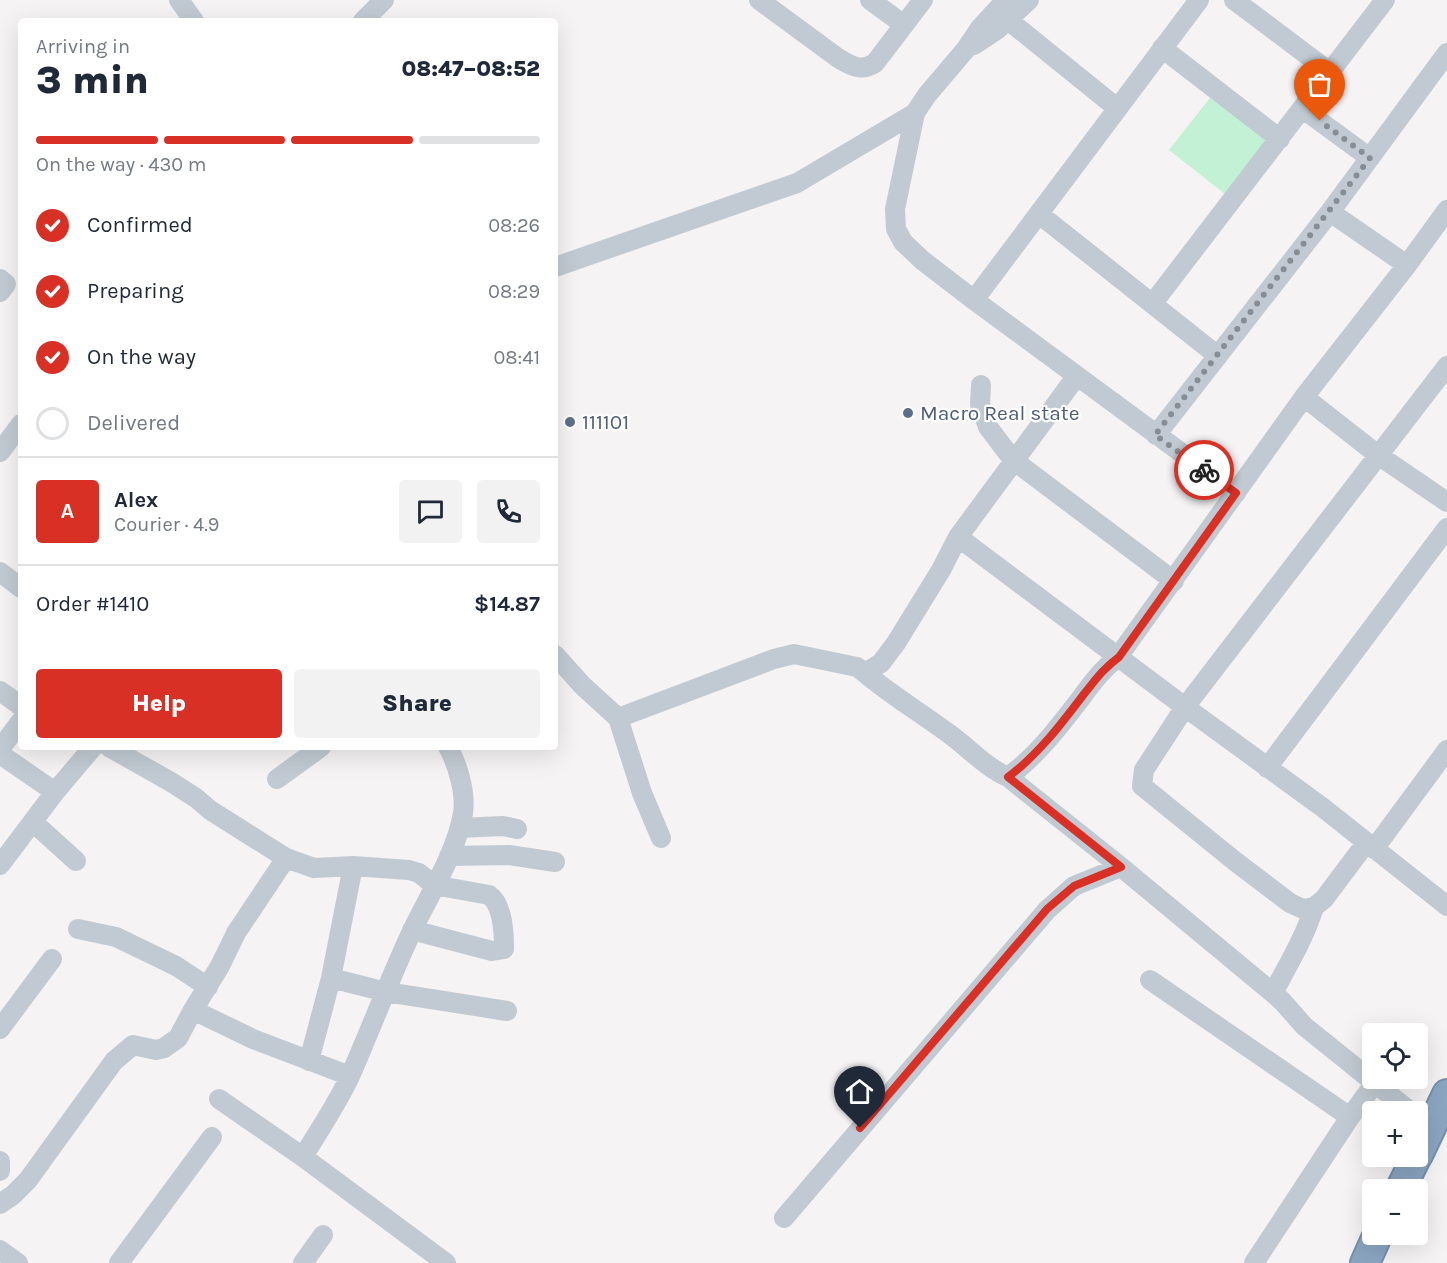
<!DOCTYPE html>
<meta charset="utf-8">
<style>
body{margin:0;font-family:Karla,sans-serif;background:#f2f2f3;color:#1f2937;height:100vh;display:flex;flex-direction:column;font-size:22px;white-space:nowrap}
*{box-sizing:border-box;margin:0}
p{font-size:20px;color:#747a83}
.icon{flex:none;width:33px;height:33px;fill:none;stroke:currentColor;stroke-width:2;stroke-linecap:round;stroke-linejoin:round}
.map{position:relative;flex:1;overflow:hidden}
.panel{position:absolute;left:18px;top:18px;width:540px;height:732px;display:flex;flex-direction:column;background:#fff;border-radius:6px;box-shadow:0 6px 24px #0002}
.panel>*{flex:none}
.buttons{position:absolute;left:1362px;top:1023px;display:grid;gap:12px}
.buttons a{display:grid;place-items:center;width:66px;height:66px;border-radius:6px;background:#fff;box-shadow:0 6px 24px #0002;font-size:30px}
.pin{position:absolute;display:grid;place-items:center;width:51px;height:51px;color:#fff;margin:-62px -26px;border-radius:50% 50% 50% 0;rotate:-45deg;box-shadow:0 0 6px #0007}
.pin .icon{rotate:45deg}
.courier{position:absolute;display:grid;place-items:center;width:60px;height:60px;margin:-30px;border:4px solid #d93025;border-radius:50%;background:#fff;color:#222;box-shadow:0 2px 8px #0007}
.overview em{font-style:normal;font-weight:800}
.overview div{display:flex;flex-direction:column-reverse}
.overview{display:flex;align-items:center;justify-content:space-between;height:102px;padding:0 18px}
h1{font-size:39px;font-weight:800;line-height:45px}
.bar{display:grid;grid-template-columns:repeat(4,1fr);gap:9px 6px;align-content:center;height:72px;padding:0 18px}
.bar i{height:8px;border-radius:4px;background:#e0e1e3}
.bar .current{background:#d93025}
.bar p{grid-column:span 4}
.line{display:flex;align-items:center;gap:15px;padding:0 18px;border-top:2px solid #e0e1e3}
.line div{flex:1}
.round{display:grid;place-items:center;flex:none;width:63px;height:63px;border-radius:6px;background:#f2f2f3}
ol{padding:0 18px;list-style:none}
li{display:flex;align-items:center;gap:18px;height:66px}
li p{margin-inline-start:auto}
li .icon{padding:6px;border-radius:50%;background:#d93025;color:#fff;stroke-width:4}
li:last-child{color:#747a83}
li i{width:33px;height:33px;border:3px solid #e0e1e3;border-radius:50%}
.primary-button{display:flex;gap:12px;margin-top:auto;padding:12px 18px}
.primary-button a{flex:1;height:69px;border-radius:6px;background:#d93025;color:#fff;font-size:24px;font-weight:800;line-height:69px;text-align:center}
.primary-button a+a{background:#f2f2f3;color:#1f2937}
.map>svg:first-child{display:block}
.green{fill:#c3f1d5}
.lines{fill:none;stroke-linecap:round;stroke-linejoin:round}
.highway-casing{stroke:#7690ad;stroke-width:32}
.minor{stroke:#c1cad2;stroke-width:20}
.highway{stroke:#8ba5c1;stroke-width:28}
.done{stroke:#868d94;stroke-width:6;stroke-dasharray:0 10.8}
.route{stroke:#d93025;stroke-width:8}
.service-dot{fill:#5c6f8a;stroke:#fff;stroke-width:2}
.labels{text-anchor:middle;stroke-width:4.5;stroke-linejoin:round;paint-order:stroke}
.service-label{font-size:21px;fill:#4e5e75;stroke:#fff;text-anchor:start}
</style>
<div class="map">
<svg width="1447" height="1263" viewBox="0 0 1447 1263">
<rect width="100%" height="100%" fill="#f5f3f3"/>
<path class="green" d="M1213,94L1274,142L1230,198L1169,150Z"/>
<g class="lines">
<g class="highway-casing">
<path id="highway" d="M1418,1155L1447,1094
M1400,1190L1417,1156
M1365,1263L1378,1234"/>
</g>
<path class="minor" d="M179,0L194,21
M759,0L838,58C851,66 861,72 875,63L923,0
M870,0L904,25
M1006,0L980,28L966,49L927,95L915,113L895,209L896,229L903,242L922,260L974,300L1236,493
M1234,0L1331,73
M1008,20L1117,108
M363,21L384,0
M974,45L998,29L1029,0
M1162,48L1280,139
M1303,109L1370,158
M1330,212L1407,265
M1039,214L1218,356
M555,267L797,183L915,113
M0,279L6,284L0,292
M974,300L1199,0
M1153,303L1385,0
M981,385L980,404L988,427L1013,460L1174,581
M1304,397L1378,455L1447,502
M1156,435L1330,212L1447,53
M0,452L21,424
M958,537L1185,707L1322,807L1447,906
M0,572L21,588
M555,655L583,686L618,718L642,793L661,838
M865,673C891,695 921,713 948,733C968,747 985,767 1008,777L1121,867L1273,993
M0,691L21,706
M618,718L774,659L794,654L857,667L865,673L881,663L896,643L941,570L958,537L1076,377
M109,747L171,782L196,798L210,810L286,858L314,868L353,866L409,870L419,873L434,885L489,895C503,905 504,933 504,949L492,951L412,930
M0,749L21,721
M0,754L55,792L0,865
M1267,768L1447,528
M1008,777C1038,755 1062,723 1084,694C1096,678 1102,670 1118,657L1304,397L1407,265L1447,210
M277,779L321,747
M55,792L93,747
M34,823L76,861
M460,828L503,826L517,829
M1366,843L1324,899L1314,907L1303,909L1290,903L1236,862L1142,786L1144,770L1185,707L1447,366
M1374,849L1447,750
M449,856L509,855L555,862
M1314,907C1305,937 1288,965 1273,993L1283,1002L1304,1026L1411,1112
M78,929L116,937L176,966L208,987
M331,978L386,992L507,1011
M1150,980L1350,1117L1254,1263
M193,1010L253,1039L350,1076
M0,1029L52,959
M309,1061L331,978L353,866
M219,1099L303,1157L446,1263
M1350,1117L1375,1083
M303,1157C319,1130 338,1103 351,1074C372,1026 390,978 412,931C430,893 456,854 463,813C466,793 458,765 448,747
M0,1161V1171
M0,1204L13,1195L28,1180L114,1061L133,1045L156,1050L164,1048L178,1038L193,1010L220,966L236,933L286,858
M784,1218L1047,910L1074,886L1121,867
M0,1250L18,1263
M119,1263L212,1137
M303,1263L323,1235"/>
<use href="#highway" class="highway"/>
</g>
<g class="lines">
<path class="done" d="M1204,470L1155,435L1370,158L1320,121"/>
<path class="route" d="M860,1128L1047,909L1074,886L1121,867L1008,777C1038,755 1062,723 1084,694C1097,678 1102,670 1119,657L1236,493L1204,470"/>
</g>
<g class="service-dot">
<circle cx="908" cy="413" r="6"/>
<circle cx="570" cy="422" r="6"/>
</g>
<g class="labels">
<g class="service-label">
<text x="920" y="420">Macro Real state</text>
<text x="582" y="429">111101</text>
</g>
</g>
</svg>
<div class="buttons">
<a><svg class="icon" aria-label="locate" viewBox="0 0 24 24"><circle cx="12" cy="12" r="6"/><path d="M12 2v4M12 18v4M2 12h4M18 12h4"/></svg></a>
<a>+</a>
<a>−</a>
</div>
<div class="pin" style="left:1320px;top:121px;background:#ea580c"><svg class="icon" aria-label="bag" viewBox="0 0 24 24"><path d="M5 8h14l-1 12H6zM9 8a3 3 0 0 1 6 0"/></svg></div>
<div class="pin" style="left:860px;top:1128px;background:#1f2937"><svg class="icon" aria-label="home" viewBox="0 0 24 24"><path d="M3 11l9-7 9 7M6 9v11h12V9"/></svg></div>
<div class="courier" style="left:1204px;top:470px"><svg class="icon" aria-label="bike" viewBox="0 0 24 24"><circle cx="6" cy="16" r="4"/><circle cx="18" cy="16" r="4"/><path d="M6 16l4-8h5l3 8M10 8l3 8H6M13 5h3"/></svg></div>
<section class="panel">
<div class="overview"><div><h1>3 min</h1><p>Arriving in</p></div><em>08:47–08:52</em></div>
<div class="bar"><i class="current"></i><i class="current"></i><i class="current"></i><i></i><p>On the way · 430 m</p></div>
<ol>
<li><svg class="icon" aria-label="check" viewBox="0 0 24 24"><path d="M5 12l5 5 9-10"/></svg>Confirmed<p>08:26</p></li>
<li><svg class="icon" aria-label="check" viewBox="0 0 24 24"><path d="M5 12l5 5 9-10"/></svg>Preparing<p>08:29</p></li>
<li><svg class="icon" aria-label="check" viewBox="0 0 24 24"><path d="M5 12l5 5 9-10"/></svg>On the way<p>08:41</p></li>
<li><i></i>Delivered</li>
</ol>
<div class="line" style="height:108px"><b class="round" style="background:#d93025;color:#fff">A</b><div><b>Alex</b><p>Courier · 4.9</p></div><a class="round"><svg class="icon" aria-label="chat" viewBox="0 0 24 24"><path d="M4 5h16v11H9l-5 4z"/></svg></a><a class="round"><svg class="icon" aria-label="phone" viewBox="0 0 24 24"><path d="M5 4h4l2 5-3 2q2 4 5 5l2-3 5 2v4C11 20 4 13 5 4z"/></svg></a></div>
<div class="line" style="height:78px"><div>Order #1410</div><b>$14.87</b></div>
<div class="primary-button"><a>Help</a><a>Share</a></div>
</section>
</div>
